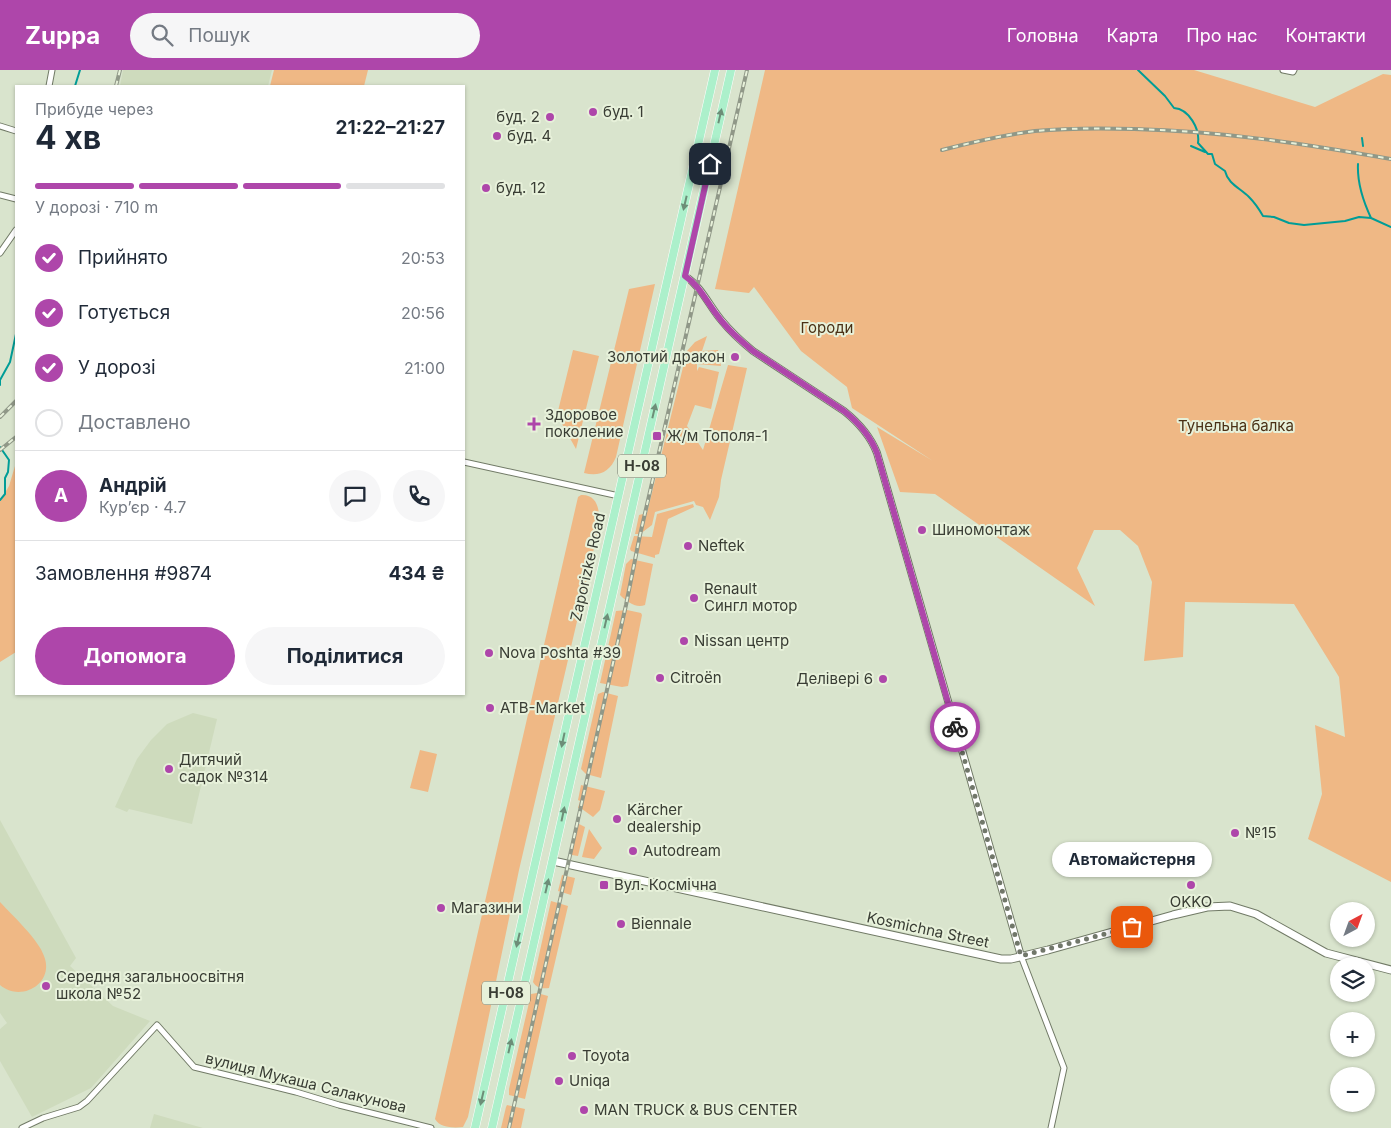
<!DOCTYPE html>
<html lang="uk">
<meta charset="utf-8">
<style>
body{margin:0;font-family:Inter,sans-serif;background:#f6f6f7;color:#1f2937;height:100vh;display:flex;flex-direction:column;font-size:19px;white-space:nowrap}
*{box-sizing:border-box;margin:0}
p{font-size:16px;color:#747a83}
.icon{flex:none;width:28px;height:28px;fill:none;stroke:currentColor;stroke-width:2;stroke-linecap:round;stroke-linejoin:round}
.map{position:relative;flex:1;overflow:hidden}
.sheet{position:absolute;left:15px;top:15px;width:450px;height:610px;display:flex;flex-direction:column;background:#fff;border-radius:0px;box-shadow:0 1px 4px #0004}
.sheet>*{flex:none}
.needle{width:32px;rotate:41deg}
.controls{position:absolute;left:1330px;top:832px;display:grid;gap:10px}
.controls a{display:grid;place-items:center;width:45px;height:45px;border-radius:50%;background:#fff;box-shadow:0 1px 4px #0004;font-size:25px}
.pin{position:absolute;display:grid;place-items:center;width:42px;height:42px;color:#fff;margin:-21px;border-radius:10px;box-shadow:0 2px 8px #0006}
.courier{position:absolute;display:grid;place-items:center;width:50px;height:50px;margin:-25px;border:4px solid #ae46aa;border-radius:50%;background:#fff;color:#222;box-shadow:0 1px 6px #0007}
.bubble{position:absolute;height:35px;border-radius:18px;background:#fff;box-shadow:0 1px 4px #0004;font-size:16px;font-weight:700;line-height:35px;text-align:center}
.head em{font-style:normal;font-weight:700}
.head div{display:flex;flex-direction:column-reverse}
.head{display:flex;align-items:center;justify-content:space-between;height:85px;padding:0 20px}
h1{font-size:32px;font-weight:700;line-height:38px}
.bar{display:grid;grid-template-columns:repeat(4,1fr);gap:8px 5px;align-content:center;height:60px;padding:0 20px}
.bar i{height:6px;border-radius:4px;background:#e0e1e3}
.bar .on{background:#ae46aa}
.bar p{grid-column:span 4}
.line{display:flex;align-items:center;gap:12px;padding:0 20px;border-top:1px solid #e0e1e3}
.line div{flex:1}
.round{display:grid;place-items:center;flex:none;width:52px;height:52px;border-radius:26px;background:#f6f6f7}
ol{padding:0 20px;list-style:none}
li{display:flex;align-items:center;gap:15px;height:55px}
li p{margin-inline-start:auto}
li .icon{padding:5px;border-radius:50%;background:#ae46aa;color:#fff;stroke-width:4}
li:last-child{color:#747a83}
li i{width:28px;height:28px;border:2px solid #e0e1e3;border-radius:50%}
.primary-button{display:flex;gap:10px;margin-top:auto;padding:10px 20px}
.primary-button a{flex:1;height:58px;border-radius:30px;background:#ae46aa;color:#fff;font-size:20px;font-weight:700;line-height:58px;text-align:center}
.primary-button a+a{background:#f6f6f7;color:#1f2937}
header{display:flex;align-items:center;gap:30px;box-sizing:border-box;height:70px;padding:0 25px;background:#ae46aa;color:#fff}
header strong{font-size:24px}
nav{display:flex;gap:28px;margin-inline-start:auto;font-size:18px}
.search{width:350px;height:45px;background:#f6f6f7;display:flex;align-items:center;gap:12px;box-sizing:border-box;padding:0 18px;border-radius:28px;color:#747a83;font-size:19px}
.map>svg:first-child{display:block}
.built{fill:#cedbbd}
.green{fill:#efb885}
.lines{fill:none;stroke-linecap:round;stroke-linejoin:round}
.stream{stroke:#009d97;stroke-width:2}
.minor-casing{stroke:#717a66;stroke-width:7}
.tertiary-casing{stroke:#717a66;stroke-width:8}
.secondary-casing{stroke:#717a66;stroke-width:9}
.primary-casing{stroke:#fff;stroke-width:9}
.minor{stroke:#fff;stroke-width:5}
.tertiary{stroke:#fff;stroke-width:6}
.secondary{stroke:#fff;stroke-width:7}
.primary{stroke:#acf0cb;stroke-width:8}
.rail-casing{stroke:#909888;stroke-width:4}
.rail{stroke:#e7f1da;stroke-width:2;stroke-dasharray:5.5;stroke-linecap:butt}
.oneway{fill:#6d8e78}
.done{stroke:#71776a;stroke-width:5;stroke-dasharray:0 9}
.route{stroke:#ae46aa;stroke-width:6}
.poi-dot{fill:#ae46aa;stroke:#e7f1da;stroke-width:2}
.labels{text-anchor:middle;stroke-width:4;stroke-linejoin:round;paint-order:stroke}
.shield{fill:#e7f1da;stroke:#6d7366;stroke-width:1}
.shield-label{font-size:14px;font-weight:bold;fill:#393d34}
.poi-label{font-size:15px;fill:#393d34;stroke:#e7f1da;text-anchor:start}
.park-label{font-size:15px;fill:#4a3015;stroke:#e7f1da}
.street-label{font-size:15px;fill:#393d34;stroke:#e7f1da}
</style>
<header>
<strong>Zuppa</strong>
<div class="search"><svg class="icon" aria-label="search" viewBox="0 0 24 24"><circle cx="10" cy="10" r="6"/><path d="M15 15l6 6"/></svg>Пошук</div>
<nav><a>Головна</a><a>Карта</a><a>Про нас</a><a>Контакти</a></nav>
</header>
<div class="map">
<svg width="1391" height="1058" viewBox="0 0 1391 1058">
<rect width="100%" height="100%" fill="#d9e4cd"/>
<path class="built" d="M123,0H272L268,16H120Z
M193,643L217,649L192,754L129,739L127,742L115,737L137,689L151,670L167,654Z
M0,750L76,888L70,896L113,936L150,951L91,1018L32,1047L0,991V959L7,953L0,943Z
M154,1044L203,1058H150Z"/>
<path class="green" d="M274,0H368L364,16H270Z
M765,0H1194L1315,37L1383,4L1391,5V812L1308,769L1322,724L1315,655L1345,667L1339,607L1294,534L1185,532L1183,587L1144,591L1152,512L1138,476L1120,460H1094L1077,498L1095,536L935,424L900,422L877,357L933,391L852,338L847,317L801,281L754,217L749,223L715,219Z
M655,214L616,387C610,402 599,407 584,403L629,219Z
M707,266L702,281L718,280L721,296L697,294V301L699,297L719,302L711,339L695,335L687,356L703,380L728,295L747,298L721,410L719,427L710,450L703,437L696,435L694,431L655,442L652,455L640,464H635L639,445L647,443L687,281L695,272Z
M573,280L599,286L576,379L557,345Z
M15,396H16V582L0,592V431L9,416Z
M581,425C599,424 600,443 599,457L519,800L468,1047L463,1057C454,1058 440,1058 435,1049L578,427Z
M693,434L694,437L668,449L659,484L655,485V488L631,481L630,479L634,466L652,467L657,444Z
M631,489L653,494L645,535C636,539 626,531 620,525L626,494Z
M627,540L641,543L642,545L628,616L622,617L600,613L616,541Z
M603,622L618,626L601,708L586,704L581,699L598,624Z
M420,680L437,684L428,722L410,718Z
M581,715L605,721L600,740L593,747L582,739L578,738L580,731L578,730Z
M577,753L585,757L578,786L572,785L570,782Z
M589,759L602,778L594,789L582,787Z
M562,805L575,808L571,825L558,821Z
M551,831L568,836L549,918C543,919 536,918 533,912Z
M0,832C12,845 39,870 44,886C55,913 21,933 0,915Z
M537,923L548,926L525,1029L509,1025V1019L531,924Z
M507,1035L525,1039L521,1058H501L506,1037Z"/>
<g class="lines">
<path class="stream" d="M1138,0L1165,26L1174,38C1189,39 1200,59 1198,73L1208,84H1212L1215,94L1225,101C1228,114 1240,118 1249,127C1255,133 1259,139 1263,146L1274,147L1289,153L1304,155L1345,151L1359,147L1371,148L1391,157
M75,16L80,0
M1362,68L1363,76
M1191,76L1205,82
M1358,94C1357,113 1363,131 1371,148
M0,315V310L10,292L16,264
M0,377L9,390L8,402L5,408V424L0,430"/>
<g class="minor-casing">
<path id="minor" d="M1283,0L1293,2L1294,0
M49,16L52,0
M0,56L16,61
M0,125L16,129
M0,183L16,160
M464,392L619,426
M1021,886L1064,998L1051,1058
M22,1058L43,1048L79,1037L87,1031L157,955L194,997L296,1022L339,1035L431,1058"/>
</g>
<g class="tertiary-casing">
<path id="tertiary" d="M685,206C702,217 709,236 722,251C731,262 742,272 753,281L844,341C859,353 870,365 877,383L1021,886"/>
</g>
<g class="secondary-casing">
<path id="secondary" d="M553,791L1001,889H1011L1048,880L1173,845L1207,837L1230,836L1256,844L1326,883L1391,900"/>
</g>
<g class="primary-casing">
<path id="primary" d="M475,1058L715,0
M492,1058L731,0"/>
</g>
<use href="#minor" class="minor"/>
<use href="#tertiary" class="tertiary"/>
<use href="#secondary" class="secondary"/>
<use href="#primary" class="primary"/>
<g class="rail-casing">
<path id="rail" d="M116,16L120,0
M942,80C973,72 1004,65 1035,61C1068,58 1101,58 1134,59C1222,61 1305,74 1391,89
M0,347L16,331
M0,380L16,367
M509,1058L626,535L640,465L747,0"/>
</g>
<use href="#rail" class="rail"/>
</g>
<defs><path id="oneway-solid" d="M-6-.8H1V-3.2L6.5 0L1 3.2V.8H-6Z" transform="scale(1.25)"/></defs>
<g class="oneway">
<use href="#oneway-solid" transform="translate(720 46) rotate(-77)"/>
<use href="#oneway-solid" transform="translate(685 133) rotate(103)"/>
<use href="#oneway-solid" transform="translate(654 341) rotate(-77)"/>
<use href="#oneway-solid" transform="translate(606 551) rotate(-77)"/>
<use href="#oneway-solid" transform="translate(563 670) rotate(102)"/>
<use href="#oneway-solid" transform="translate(563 744) rotate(-78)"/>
<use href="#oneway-solid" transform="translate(547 816) rotate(-77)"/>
<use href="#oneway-solid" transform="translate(518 870) rotate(103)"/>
<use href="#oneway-solid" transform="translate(510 976) rotate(-77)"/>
<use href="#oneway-solid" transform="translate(482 1028) rotate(103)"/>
</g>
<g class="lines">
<path class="done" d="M955,657L1021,886L1132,857"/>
<path class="route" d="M710,94L685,206C700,216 706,231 717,245C727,259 740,270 753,281L844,341C859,353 870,365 877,383L955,657"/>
</g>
<g class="poi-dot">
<circle cx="593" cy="42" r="5"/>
<circle cx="550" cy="47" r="5"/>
<circle cx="497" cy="66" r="5"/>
<circle cx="486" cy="118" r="5"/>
<circle cx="735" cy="287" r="5"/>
<path d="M531.5 346.5h5v5h5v5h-5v5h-5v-5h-5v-5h5z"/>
<rect x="652" y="361" width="10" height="10" rx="2.5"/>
<circle cx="922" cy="460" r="5"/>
<circle cx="688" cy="476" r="5"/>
<circle cx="694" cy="528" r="5"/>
<circle cx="684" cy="571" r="5"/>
<circle cx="489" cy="583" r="5"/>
<circle cx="660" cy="608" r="5"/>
<circle cx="883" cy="609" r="5"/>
<circle cx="490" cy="638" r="5"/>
<circle cx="169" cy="699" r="5"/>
<circle cx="617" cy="749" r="5"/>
<circle cx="1235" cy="763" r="5"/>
<circle cx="633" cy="781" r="5"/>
<rect x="599" y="810" width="10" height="10" rx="2.5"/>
<circle cx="1191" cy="815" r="5"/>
<circle cx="441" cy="838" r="5"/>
<circle cx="621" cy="854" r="5"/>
<circle cx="46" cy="916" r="5"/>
<circle cx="572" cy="986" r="5"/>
<circle cx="559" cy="1011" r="5"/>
<circle cx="584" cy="1040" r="5"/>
</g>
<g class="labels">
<g class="shield">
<rect x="618" y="384.5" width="48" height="23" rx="4"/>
<rect x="482" y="911.5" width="48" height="23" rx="4"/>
</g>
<g class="shield-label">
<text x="642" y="401">Н-08</text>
<text x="506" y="928">Н-08</text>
</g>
<g class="poi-label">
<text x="603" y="47">буд. 1</text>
<text x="540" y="52" text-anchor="end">буд. 2</text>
<text x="507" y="71">буд. 4</text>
<text x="496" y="123">буд. 12</text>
<text x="725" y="292" text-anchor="end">Золотий дракон</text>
<text x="545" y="350">Здоровое<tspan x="545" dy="17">поколение</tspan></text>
<text x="667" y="371">Ж/м Тополя-1</text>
<text x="932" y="465">Шиномонтаж</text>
<text x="698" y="481">Neftek</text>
<text x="704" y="524">Renault<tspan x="704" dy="17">Сингл мотор</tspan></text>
<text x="694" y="576">Nissan центр</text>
<text x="499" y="588">Nova Poshta #39</text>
<text x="670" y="613">Citroën</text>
<text x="873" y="614" text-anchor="end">Делівері 6</text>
<text x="500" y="643">ATB-Market</text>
<text x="179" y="695">Дитячий<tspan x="179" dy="17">садок №314</tspan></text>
<text x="627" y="745">Kärcher<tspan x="627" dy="17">dealership</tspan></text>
<text x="1245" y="768">№15</text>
<text x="643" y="786">Autodream</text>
<text x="614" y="820">Вул. Космічна</text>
<text x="1191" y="837" text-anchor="middle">OKKO</text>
<text x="451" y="843">Магазини</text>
<text x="631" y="859">Biennale</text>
<text x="56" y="912">Середня загальноосвітня<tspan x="56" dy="17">школа №52</tspan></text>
<text x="582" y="991">Toyota</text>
<text x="569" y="1016">Uniqa</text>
<text x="594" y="1045">MAN TRUCK &amp; BUS CENTER</text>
</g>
<g class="park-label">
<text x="827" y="263">Городи</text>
<text x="1236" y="361">Тунельна балка</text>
</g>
<g class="street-label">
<text transform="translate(588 497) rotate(-77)" y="5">Zaporizke Road</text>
<text transform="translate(928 860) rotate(12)" y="5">Kosmichna Street</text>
<text transform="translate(306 1013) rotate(14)" y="5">вулиця Мукаша Салакунова</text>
</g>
</g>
</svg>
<div class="controls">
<a><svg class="needle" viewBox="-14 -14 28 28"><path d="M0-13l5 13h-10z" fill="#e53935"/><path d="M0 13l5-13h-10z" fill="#747a83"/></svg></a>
<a><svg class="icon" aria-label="layers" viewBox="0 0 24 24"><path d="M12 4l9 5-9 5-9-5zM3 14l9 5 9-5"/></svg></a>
<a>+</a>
<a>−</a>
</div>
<div class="pin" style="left:1132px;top:857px;background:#ea580c"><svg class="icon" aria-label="bag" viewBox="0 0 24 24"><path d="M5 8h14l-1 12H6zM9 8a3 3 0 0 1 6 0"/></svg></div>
<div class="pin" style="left:710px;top:94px;background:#1f2937"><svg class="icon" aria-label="home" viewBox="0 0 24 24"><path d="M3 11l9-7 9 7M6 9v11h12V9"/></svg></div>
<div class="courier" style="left:955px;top:657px"><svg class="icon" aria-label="bike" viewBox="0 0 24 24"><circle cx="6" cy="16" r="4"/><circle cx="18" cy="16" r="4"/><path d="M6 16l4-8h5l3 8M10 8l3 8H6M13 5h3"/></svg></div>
<div class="bubble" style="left:1052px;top:772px;width:160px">Автомайстерня</div>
<section class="sheet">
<div class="head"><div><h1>4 хв</h1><p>Прибуде через</p></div><em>21:22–21:27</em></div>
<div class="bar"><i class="on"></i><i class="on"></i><i class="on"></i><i></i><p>У дорозі · 710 m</p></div>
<ol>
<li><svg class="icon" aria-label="check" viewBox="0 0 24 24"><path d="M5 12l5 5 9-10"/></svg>Прийнято<p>20:53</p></li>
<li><svg class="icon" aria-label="check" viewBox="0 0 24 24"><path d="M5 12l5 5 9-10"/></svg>Готується<p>20:56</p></li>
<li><svg class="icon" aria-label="check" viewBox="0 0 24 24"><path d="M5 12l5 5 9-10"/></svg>У дорозі<p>21:00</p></li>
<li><i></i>Доставлено</li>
</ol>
<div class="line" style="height:90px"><b class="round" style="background:#ae46aa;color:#fff">А</b><div><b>Андрій</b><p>Кур’єр · 4.7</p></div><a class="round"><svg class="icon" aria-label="chat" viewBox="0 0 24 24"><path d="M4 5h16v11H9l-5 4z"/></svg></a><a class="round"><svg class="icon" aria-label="phone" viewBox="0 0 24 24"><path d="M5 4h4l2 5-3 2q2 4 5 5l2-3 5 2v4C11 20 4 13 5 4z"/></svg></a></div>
<div class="line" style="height:65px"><div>Замовлення #9874</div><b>434 ₴</b></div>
<div class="primary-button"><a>Допомога</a><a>Поділитися</a></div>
</section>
</div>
